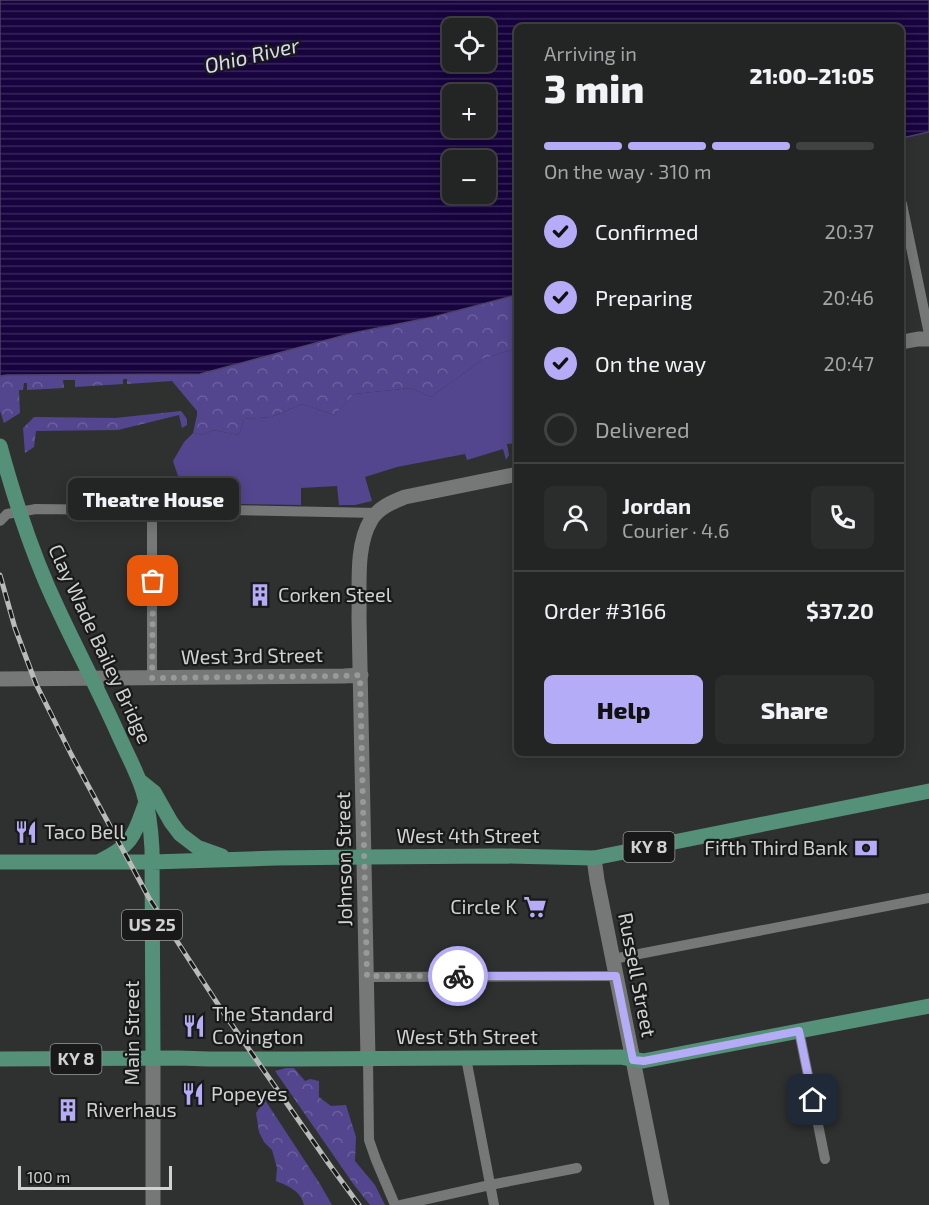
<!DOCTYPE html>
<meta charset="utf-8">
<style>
body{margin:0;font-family:"Exo 2",sans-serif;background:#2b2d2c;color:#f1f3f6;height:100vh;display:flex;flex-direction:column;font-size:22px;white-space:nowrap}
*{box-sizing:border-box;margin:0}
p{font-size:20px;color:#a3a5a6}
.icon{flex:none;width:33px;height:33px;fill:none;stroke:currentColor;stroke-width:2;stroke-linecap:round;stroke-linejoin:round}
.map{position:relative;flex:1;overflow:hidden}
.details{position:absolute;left:514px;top:24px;width:390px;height:732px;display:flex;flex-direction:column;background:#232524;border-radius:9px;box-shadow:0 3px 15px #0003,0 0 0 2px #404241}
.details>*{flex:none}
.buttons{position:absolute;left:442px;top:18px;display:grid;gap:12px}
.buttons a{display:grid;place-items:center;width:54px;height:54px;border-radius:9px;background:#232524;box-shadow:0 3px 15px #0003,0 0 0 2px #404241;font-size:30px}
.scale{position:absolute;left:18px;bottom:15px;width:154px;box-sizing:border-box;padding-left:6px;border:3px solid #d0d2d1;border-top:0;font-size:16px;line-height:21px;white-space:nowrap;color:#d0d2d1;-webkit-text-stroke:4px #181918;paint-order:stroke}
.pin{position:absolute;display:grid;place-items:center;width:51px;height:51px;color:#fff;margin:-26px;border-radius:12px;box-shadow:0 3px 9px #0006}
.courier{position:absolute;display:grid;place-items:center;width:60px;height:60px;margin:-30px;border:4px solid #b5acf8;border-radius:50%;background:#fff;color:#222;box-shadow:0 2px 8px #0007}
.bubble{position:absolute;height:42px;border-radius:9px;background:#232524;box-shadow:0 3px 15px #0003,0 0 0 2px #404241;font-size:20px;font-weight:800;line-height:42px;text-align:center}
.overview em{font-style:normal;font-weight:800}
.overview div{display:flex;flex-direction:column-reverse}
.overview{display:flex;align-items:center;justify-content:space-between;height:102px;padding:0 30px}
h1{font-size:39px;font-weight:800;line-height:45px}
.bar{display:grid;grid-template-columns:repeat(4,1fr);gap:9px 6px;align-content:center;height:72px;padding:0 30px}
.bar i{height:8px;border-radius:4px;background:#404241}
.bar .current{background:#b5acf8}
.bar p{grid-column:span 4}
.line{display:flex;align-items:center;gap:15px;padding:0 30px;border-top:2px solid #404241}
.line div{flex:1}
.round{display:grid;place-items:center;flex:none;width:63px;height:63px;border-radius:9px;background:#2b2d2c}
ol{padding:0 30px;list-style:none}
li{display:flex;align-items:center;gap:18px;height:66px}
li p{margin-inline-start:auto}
li .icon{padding:6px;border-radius:50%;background:#b5acf8;color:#111;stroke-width:4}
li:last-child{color:#a3a5a6}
li i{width:33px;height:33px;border:3px solid #404241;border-radius:50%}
.button{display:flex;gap:12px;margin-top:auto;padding:12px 30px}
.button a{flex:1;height:69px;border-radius:9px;background:#b5acf8;color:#111;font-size:24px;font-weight:800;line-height:69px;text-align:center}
.button a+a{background:#2b2d2c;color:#f1f3f6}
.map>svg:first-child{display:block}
.green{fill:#53468f}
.forest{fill:url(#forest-crowns)}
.water{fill:url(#water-rules);stroke:#4e416a;stroke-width:1.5;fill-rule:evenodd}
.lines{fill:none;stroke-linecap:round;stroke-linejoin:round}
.street{stroke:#757877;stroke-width:10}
.secondary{stroke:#757877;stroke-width:15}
.primary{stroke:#559078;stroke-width:15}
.rail-casing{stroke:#b9bbba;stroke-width:5}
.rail{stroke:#181918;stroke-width:3;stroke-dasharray:9;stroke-linecap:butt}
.done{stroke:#989a99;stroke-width:6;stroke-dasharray:0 10.8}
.route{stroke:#b5acf8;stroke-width:8}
.labels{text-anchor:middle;stroke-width:4.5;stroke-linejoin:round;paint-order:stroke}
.shield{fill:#181918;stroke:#999a9a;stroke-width:1.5}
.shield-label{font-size:18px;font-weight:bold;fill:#d0d2d1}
.poi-label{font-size:20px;fill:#d0d2d1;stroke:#181918;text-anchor:start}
.street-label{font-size:20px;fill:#d0d2d1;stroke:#181918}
.water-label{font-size:21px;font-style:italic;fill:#dcdaf2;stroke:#181918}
</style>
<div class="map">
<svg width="929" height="1205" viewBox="0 0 929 1205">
<defs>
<pattern id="forest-crowns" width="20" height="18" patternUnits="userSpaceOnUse" patternTransform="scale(1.5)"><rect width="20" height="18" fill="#53468f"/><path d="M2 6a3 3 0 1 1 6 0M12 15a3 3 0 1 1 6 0" fill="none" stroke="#6b609e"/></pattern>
<pattern id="water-rules" width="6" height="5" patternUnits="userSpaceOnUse" patternTransform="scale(1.5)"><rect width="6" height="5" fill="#17033e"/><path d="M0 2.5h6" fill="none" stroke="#382759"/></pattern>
</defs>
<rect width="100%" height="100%" fill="#2f3130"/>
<path class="green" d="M517,348V443L507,444L509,455L506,460L503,449L467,460L465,454L397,467L365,477L372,501L355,505H339L337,486L301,488V505L174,503L171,481L179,479L173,461L184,442L193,433L204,435L213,430L239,435L244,419L271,417L302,404L334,415L354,394L411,388L431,397L483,359Z"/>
<path class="forest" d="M517,295V348L483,359L431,397L411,388L354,394L334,415L302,404L271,417L244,419L239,435L213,430L204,435L193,433L197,415V411L172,381L127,384V379H123V384L75,387V380H63L64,388L27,390V383H24L23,390H19L20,413L4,423L0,411V376L7,375L200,374L353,333L433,317Z
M181,411L187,419V425L182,428L179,415L118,430L36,431L34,447L25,453L23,428L34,417L115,418Z
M286,1068H294L305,1081L310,1079L319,1081V1097L331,1106L346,1105L356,1137L355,1161L375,1185L385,1205H370L354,1185L275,1071Z
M265,1100L320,1184L332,1205H304C301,1191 288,1186 276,1181L277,1168L272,1150L264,1142L259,1132L256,1113Z"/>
<path class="water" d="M0,0H929V132L902,138V27H518L517,295L433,317L353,333L200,374L7,375L0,376ZM453,28H486V62H453ZM453,94H486V128H453ZM453,160H486V194H453Z"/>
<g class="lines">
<path class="street" d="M902,204L929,334
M152,513V678
M0,521L7,514L36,509L123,510L152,513L227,510L377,513
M613,959L929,898
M367,977L616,976
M799,1031L825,1159
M466,1058L494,1205
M368,1059L369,1140L376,1160L395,1205
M401,1205L490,1185L577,1168"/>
<path class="secondary" d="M902,342L918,339H929
M0,679L344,676L361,675
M594,858L597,880L662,1205
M153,1058V1205
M368,1059L359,618C360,588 355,546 371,520C378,508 392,502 405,497L518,474"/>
<path class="primary" d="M0,446C15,501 33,557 58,609C78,652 100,693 119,736C127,754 137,772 143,791C149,810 151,830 152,849L153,1058
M139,780L154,792L171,822L180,834L197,847L222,856
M100,861C134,844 134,835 146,802
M0,862H152L276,858L364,857L503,856L594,858L929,791
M0,1059L178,1058L209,1059H295L621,1057L643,1061L929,1006"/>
<g class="rail-casing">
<path id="rail" d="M0,575L15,628L36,684L71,754L149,898L223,1012L329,1164L359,1205"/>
</g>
<use href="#rail" class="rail"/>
</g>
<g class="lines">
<path class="done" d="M153,581L152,678L344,676L360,675L367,976H458"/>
<path class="route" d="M458,976H616L633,1060L644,1061L799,1031L813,1100"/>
</g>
<defs>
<g id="building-bare" transform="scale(1.8)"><path d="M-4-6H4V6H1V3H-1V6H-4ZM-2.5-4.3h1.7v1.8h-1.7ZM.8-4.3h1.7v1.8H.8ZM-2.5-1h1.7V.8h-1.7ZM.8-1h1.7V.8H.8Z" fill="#b5acf8" stroke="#181918" stroke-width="2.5" paint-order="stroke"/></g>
<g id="restaurant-bare" transform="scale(1.8)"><path d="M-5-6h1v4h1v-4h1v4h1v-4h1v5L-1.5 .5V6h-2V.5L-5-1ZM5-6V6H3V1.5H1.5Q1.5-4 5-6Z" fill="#b5acf8" stroke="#181918" stroke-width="2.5" paint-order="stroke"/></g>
<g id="bank-bare" transform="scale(1.8)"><path d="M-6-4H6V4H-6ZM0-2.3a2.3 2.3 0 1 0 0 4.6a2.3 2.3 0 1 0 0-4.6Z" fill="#b5acf8" stroke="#181918" stroke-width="2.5" paint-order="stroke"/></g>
<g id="supermarket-bare" transform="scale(1.8)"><path d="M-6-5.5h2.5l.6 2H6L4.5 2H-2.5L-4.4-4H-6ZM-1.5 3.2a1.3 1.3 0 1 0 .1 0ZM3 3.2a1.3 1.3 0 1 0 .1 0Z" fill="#b5acf8" stroke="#181918" stroke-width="2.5" paint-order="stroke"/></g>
</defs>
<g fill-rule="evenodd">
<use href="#building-bare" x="260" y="595"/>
<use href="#restaurant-bare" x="26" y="832"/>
<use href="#bank-bare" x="866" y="848"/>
<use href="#supermarket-bare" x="535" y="907"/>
<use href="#restaurant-bare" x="194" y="1026"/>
<use href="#restaurant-bare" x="193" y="1094"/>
<use href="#building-bare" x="68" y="1110"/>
</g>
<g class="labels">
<g class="shield">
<rect x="623.5" y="832" width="51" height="30" rx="4.5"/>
<rect x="122" y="910" width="60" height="30" rx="4.5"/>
<rect x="50.5" y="1044" width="51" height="30" rx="4.5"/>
</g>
<g class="shield-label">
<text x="649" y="853">KY 8</text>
<text x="152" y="931">US 25</text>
<text x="76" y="1065">KY 8</text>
</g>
<g class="poi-label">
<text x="278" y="602">Corken Steel</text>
<text x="44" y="839">Taco Bell</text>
<text x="848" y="855" text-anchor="end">Fifth Third Bank</text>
<text x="517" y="914" text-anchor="end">Circle K</text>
<text x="212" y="1021">The Standard<tspan x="212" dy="23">Covington</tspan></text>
<text x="211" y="1101">Popeyes</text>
<text x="86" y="1117">Riverhaus</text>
</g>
<g class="street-label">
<text transform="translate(100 644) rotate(65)" y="7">Clay Wade Bailey Bridge</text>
<text transform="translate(252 656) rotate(-1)" y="7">West 3rd Street</text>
<text x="468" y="843">West 4th Street</text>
<text transform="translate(344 859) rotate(-91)" y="7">Johnson Street</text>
<text transform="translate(637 975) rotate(79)" y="7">Russell Street</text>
<text transform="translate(132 1033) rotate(-90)" y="7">Main Street</text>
<text x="467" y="1044">West 5th Street</text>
</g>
<g class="water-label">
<text transform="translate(252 56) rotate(-13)" y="7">Ohio River</text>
</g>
</g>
</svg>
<div class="buttons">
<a><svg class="icon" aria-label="locate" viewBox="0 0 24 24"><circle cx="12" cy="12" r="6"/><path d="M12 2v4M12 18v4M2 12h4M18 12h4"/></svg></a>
<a>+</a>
<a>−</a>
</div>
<div class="scale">100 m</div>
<div class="pin" style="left:153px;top:581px;background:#ea580c"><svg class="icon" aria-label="bag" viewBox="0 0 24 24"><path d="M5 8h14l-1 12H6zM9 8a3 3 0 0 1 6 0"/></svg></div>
<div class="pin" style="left:813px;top:1100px;background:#1f2937"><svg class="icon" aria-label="home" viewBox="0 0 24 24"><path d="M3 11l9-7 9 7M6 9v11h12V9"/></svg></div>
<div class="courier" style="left:458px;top:976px"><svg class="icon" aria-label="bike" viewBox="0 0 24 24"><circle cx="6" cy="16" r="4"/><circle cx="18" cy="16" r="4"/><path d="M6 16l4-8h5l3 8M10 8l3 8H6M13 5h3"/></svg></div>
<div class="bubble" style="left:68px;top:478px;width:171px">Theatre House</div>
<section class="details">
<div class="overview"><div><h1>3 min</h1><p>Arriving in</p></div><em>21:00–21:05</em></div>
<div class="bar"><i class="current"></i><i class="current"></i><i class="current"></i><i></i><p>On the way · 310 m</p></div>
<ol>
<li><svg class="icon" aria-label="check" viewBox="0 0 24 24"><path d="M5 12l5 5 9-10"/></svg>Confirmed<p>20:37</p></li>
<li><svg class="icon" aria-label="check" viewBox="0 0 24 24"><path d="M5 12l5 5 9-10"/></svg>Preparing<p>20:46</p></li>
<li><svg class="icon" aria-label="check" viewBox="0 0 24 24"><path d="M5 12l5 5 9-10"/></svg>On the way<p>20:47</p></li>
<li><i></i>Delivered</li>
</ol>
<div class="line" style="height:108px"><a class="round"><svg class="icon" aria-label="person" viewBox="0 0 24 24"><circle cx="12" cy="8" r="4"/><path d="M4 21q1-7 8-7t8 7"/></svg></a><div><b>Jordan</b><p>Courier · 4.6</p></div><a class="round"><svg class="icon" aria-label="phone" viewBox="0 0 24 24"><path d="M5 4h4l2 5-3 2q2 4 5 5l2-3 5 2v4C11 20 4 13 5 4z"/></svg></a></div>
<div class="line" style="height:78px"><div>Order #3166</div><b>$37.20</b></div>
<div class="button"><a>Help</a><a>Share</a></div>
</section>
</div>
